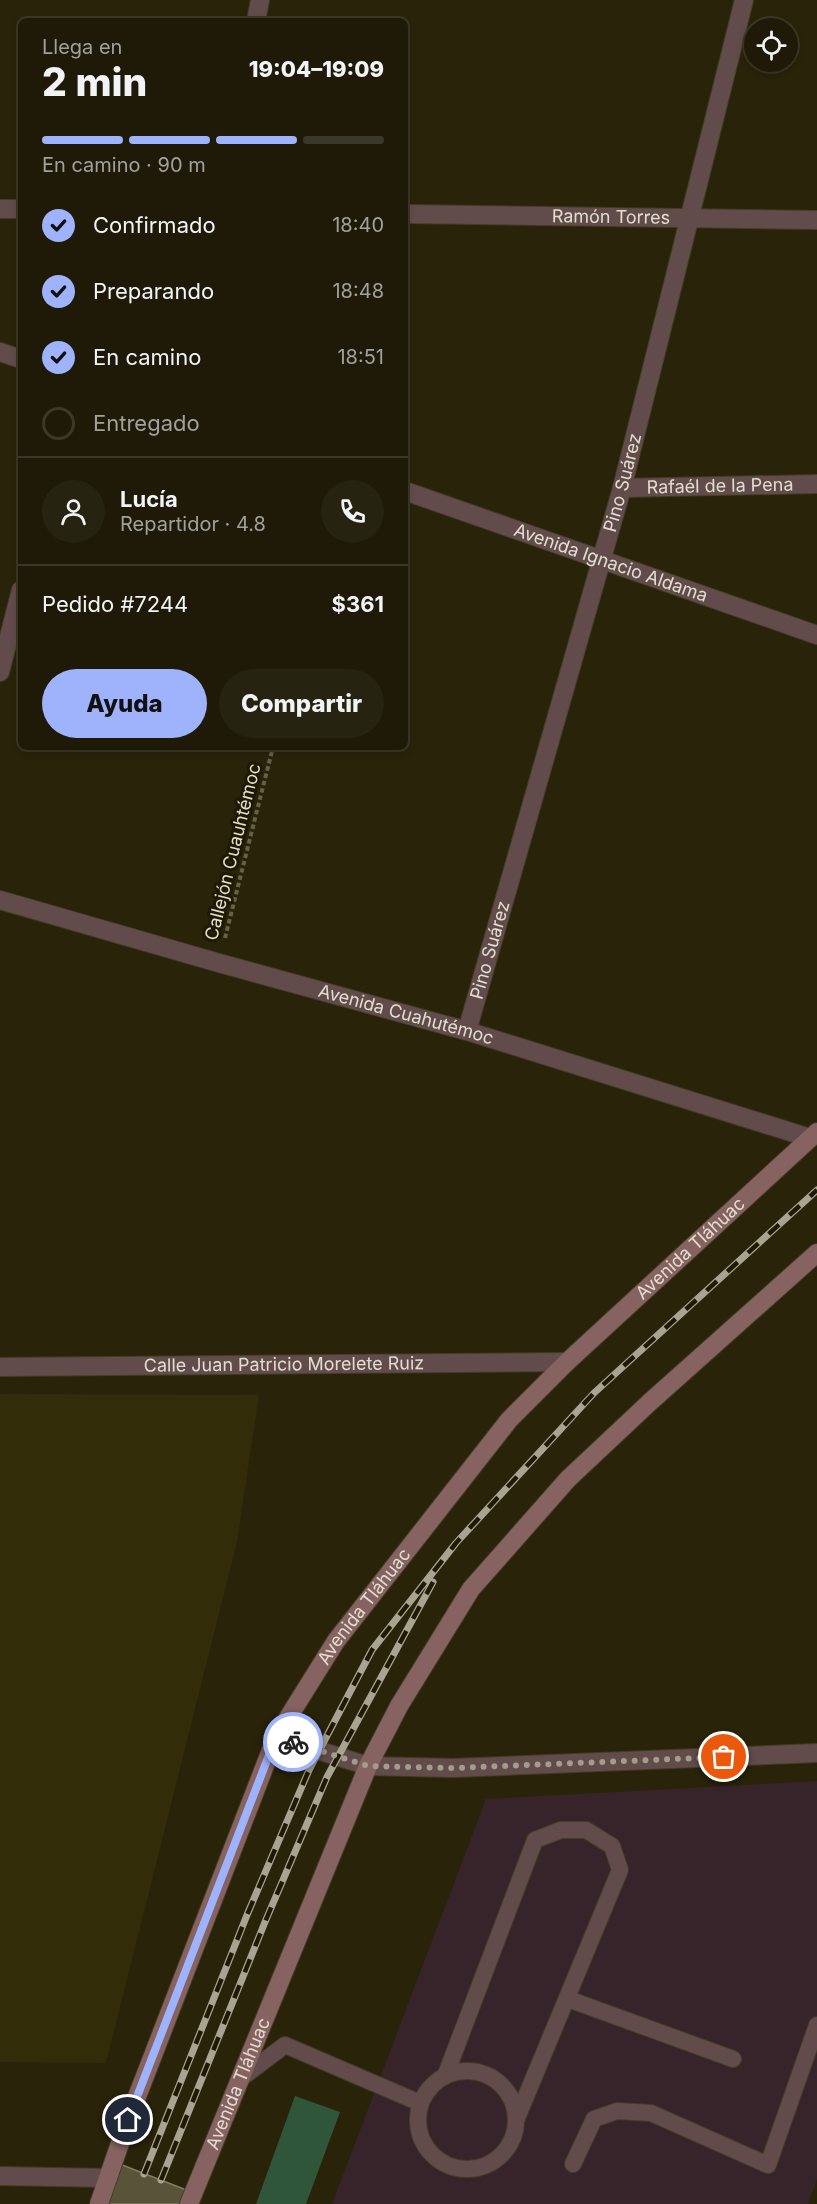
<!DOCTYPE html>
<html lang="es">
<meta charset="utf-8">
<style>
body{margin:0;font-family:Inter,sans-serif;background:#272311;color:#f1f3f6;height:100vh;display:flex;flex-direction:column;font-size:22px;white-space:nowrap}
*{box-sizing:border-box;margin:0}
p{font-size:20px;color:#a1a19b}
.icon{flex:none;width:33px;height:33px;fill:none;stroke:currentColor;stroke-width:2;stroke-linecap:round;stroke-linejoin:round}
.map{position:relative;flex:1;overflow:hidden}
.drawer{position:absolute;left:18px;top:18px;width:390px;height:732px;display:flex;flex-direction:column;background:#1f1a07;border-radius:9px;box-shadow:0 3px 9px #0003,0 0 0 2px #3c3828}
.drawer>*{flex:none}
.buttons{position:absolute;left:744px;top:18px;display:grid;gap:12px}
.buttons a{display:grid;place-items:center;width:54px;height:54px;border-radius:50%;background:#1f1a07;box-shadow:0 3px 9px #0003,0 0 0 2px #3c3828;font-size:30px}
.pin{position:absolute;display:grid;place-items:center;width:51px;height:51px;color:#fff;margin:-26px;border:3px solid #fff;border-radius:50%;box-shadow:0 2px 6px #0007}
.courier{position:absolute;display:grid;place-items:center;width:60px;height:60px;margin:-30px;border:4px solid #9fb3fd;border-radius:50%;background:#fff;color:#222;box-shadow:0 2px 8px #0007}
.head em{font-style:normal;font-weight:800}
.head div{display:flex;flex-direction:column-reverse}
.head{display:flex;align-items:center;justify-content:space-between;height:102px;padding:0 24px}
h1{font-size:39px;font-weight:800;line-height:45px}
.bar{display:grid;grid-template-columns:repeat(4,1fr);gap:9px 6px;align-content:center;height:72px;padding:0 24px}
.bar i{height:8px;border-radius:4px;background:#3c3828}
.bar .on{background:#9fb3fd}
.bar p{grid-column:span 4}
.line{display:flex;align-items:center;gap:15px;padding:0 24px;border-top:2px solid #3c3828}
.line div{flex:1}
.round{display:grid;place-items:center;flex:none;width:63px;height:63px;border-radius:32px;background:#272311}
ol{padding:0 24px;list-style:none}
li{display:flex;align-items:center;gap:18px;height:66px}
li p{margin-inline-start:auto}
li .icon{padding:6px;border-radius:50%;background:#9fb3fd;color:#111;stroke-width:4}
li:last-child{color:#a1a19b}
li i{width:33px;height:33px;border:3px solid #3c3828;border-radius:50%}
.button{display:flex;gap:12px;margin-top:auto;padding:12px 24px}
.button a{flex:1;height:69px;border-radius:36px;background:#9fb3fd;color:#111;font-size:24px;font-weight:800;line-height:69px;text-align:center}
.button a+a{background:#272311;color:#f1f3f6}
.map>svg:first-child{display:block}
.built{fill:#332c09}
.medical{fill:#37242a}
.green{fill:#305639}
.building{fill:#595339;stroke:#817b5f;stroke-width:1.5}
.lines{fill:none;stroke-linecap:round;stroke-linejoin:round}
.service-casing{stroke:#433d25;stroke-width:18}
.minor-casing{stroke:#433d25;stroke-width:20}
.tertiary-casing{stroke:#433d25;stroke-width:20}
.secondary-casing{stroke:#433d25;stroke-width:20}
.path{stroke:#65604a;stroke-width:4;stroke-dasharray:4.5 3;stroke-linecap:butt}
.service{stroke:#624c4b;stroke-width:16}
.minor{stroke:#624c4b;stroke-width:18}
.tertiary{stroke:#624c4b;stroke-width:18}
.secondary{stroke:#866361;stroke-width:18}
.rail-casing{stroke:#a8a491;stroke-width:7}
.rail{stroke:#1f1902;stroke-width:4.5;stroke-dasharray:14;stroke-linecap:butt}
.done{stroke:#a19d8a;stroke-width:6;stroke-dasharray:0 10.8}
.route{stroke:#9fb3fd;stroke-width:8}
.labels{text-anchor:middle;stroke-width:6;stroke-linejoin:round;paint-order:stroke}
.street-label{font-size:18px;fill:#e1decf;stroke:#1f1902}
</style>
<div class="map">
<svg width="817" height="2204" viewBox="0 0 817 2204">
<rect width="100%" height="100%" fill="#292309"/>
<path class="built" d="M0,1394L259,1395L237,1542L106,2063L0,2062Z"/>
<path class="medical" d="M817,1781V2179L808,2204H332L486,1799Z"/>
<path class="green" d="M295,2096L340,2112L306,2204H256Z"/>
<path class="building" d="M112,2161L194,2193L189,2204H95Z"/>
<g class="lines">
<g class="service-casing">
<path id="service" d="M568,1999L733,2059
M418 2120a49 49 0 1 1 98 0a49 49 0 1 1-98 0Z
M446,2074L535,1840L561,1830H586L612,1846L620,1870L517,2118
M240,2079L285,2045L420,2103
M573,2164L594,2119L617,2111L651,2113L768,2165L817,2025"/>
</g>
<g class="minor-casing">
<g id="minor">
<path d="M256,21L260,0"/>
<path d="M0,209H21"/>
<path id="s1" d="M405,214L817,220"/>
<path id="s2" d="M622,488L817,484"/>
<path d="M0,672L21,590"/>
<path id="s3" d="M467,1031L622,488L744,0"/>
<path id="s4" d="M0,1367L567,1362"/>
<path d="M0,2176L108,2178"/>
</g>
</g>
<g class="tertiary-casing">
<g id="tertiary">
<path d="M0,352L21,359"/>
<path id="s5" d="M405,491L817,635"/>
<path id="s6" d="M0,900L219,963L467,1031L810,1138"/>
<path d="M276,1737L368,1766L453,1768L817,1753"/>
</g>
</g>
<g class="secondary-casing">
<g id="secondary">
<path id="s7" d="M99,2204L128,2120L276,1737L336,1641L509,1420L567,1362L817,1132"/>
<path id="s8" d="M189,2204L368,1766L399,1706L471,1589L568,1479L650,1402L817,1253"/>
</g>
</g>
<path class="path" d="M225,938L273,747"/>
<use href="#service" class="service"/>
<use href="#minor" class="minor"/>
<use href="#tertiary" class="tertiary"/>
<use href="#secondary" class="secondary"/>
<g class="rail-casing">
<path id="rail" d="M144,2174L247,1915L309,1770L372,1650L456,1543L594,1393L817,1190
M161,2180L265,1922L327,1777L433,1582"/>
</g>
<use href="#rail" class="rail"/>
</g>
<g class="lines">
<path class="done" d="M293,1742L368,1766L453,1768L724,1757"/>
<path class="route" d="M128,2120L276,1737L293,1742"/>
</g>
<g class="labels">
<g class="street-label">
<text dy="6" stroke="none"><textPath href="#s1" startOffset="206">Ramón Torres</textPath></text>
<text dy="6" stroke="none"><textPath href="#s3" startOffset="570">Pino Suárez</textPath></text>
<text dy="6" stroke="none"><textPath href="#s2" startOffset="98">Rafaél de la Pena</textPath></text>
<text dy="6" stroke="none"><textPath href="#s5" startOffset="218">Avenida Ignacio Aldama</textPath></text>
<text transform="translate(233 852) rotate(-76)" y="6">Callejón Cuauhtémoc</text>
<text dy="6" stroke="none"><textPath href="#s3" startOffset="84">Pino Suárez</textPath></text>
<text dy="6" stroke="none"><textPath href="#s6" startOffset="422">Avenida Cuahutémoc</textPath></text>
<text dy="6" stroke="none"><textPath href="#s7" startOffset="1143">Avenida Tláhuac</textPath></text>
<text dy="6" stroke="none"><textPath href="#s4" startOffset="284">Calle Juan Patricio Morelete Ruiz</textPath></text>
<text dy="6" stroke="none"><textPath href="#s7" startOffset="657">Avenida Tláhuac</textPath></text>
<text dy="6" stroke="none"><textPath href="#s8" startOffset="130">Avenida Tláhuac</textPath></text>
</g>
</g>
</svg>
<div class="buttons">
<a><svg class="icon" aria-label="locate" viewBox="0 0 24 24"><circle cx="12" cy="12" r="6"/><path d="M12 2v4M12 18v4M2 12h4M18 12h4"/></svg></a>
</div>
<div class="pin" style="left:724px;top:1757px;background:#ea580c"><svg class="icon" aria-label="bag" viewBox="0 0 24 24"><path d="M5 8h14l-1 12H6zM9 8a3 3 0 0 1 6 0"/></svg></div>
<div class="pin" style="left:128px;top:2120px;background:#1f2937"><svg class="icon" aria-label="home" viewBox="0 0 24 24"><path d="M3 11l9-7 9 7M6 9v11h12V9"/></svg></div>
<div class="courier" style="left:293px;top:1742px"><svg class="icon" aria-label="bike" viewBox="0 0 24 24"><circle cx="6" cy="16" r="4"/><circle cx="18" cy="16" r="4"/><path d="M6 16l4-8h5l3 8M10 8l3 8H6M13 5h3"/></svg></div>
<section class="drawer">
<div class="head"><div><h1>2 min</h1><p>Llega en</p></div><em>19:04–19:09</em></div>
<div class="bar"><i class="on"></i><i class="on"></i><i class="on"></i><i></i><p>En camino · 90 m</p></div>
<ol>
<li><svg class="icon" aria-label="check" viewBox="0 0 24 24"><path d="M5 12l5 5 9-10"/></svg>Confirmado<p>18:40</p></li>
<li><svg class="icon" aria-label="check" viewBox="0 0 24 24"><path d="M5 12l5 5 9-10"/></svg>Preparando<p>18:48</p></li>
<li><svg class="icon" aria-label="check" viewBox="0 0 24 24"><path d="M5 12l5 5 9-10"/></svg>En camino<p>18:51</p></li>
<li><i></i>Entregado</li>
</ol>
<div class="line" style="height:108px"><a class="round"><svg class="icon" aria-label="person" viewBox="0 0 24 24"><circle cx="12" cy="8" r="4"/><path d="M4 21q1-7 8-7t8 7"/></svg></a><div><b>Lucía</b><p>Repartidor · 4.8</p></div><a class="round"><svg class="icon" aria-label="phone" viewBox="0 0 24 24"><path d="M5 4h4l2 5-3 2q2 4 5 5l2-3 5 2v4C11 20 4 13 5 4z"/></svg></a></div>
<div class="line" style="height:78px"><div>Pedido #7244</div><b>$361</b></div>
<div class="button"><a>Ayuda</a><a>Compartir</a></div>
</section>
</div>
